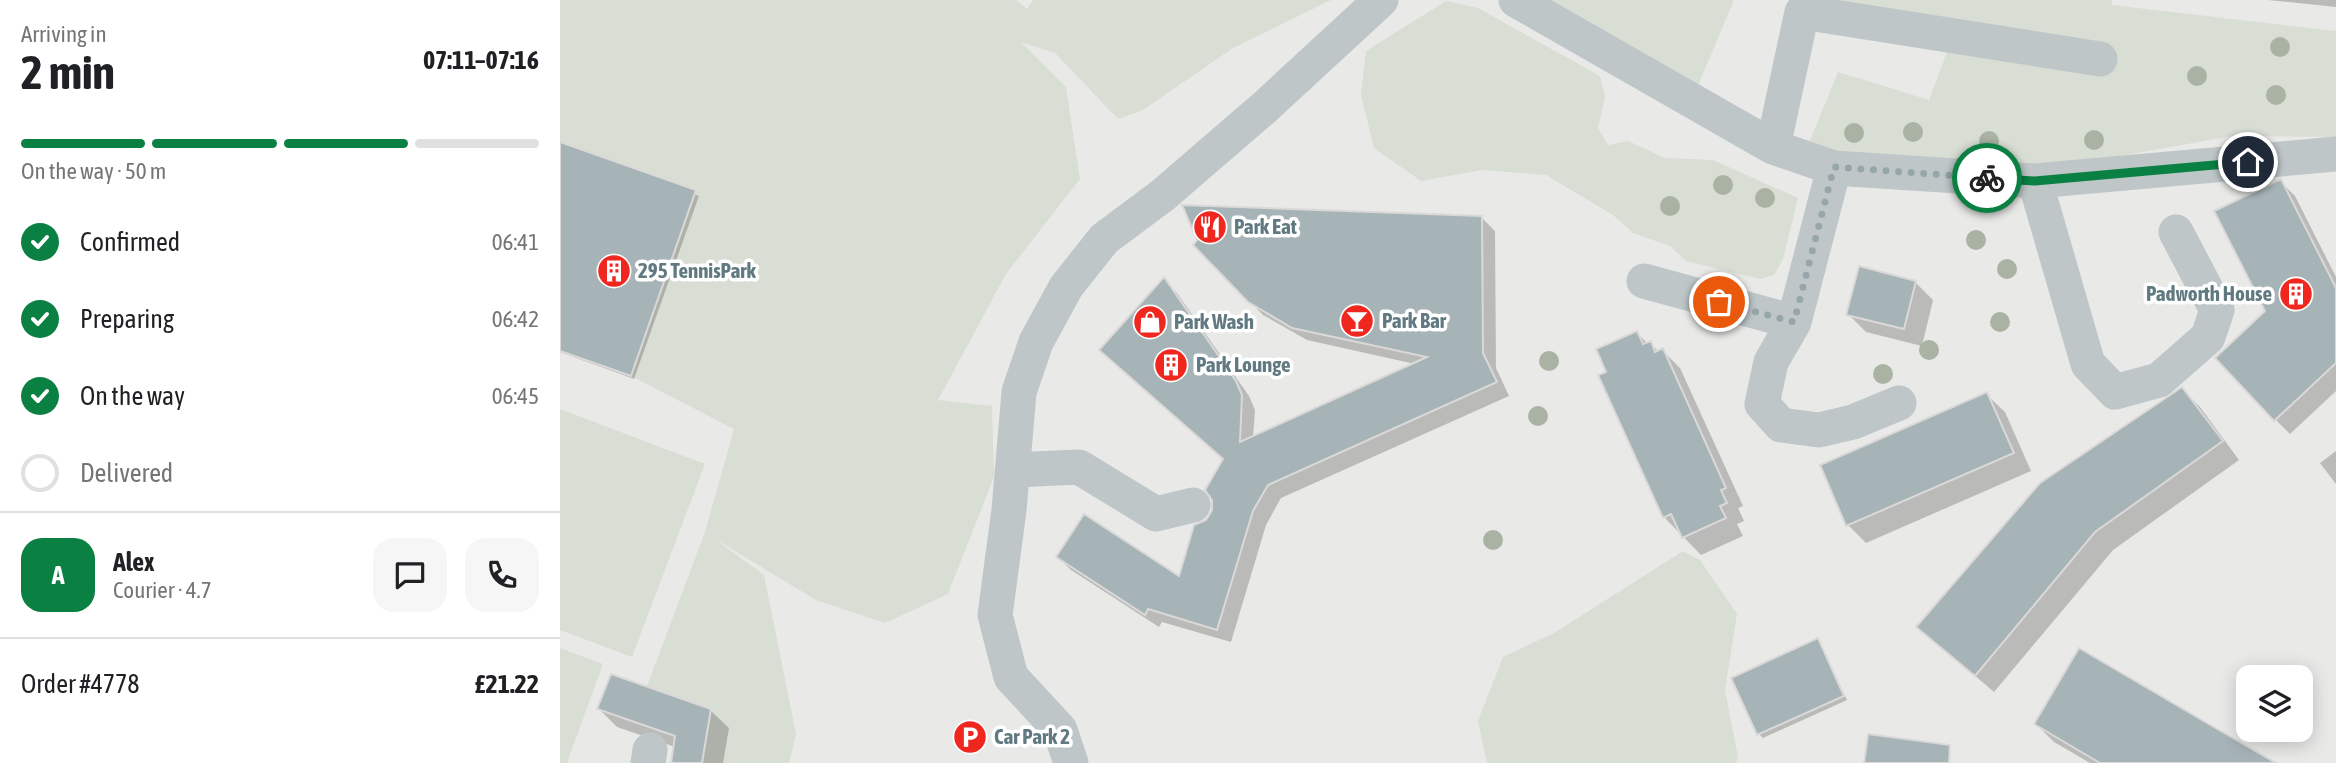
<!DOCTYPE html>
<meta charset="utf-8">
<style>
body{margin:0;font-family:"Asap Condensed",sans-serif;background:#f6f6f6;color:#202124;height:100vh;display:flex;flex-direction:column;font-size:26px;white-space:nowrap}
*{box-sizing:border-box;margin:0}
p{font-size:23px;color:#757577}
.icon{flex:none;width:38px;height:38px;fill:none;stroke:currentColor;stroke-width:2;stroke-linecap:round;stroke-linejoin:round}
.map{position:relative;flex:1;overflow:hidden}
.side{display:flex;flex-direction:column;background:#fff;width:560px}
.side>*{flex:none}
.tools{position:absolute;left:1676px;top:665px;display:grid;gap:14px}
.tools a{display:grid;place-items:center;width:77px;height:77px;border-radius:14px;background:#fff;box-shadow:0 4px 18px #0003;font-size:35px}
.pin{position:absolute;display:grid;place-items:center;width:60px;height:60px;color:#fff;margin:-30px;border:4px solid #fff;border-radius:50%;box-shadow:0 2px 7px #0007}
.courier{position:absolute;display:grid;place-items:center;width:70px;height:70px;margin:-35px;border:5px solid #0b8043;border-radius:50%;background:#fff;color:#222;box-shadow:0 2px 9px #0007}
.head em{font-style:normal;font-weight:700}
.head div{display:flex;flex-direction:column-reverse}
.head{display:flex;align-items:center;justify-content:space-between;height:119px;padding:0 21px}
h1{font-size:46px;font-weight:700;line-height:52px}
.bar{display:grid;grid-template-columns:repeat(4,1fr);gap:10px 7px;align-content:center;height:84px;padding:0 21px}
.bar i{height:9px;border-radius:5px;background:#e0e0e0}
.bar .active{background:#0b8043}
.bar p{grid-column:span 4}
.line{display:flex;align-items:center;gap:18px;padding:0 21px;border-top:2px solid #e0e0e0}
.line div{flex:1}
.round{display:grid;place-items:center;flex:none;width:74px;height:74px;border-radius:21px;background:#f6f6f6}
ol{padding:0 21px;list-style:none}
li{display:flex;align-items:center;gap:21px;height:77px}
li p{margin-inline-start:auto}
li .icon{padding:7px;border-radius:50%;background:#0b8043;color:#fff;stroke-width:4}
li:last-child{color:#757577}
li i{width:38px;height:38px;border:4px solid #e0e0e0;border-radius:50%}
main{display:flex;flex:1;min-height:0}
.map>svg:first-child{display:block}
.built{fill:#e9e9e8;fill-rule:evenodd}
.green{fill:#d9ded4}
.shadow{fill:#0003}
.building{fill:#a7b4b7;stroke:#dad9d7;stroke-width:2}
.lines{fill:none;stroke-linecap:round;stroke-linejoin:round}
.minor{stroke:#bec6c8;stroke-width:35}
.tree{fill:#aab3a3}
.done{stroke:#96a6aa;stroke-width:7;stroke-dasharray:0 12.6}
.route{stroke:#0b8043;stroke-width:9}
.labels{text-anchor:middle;stroke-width:7;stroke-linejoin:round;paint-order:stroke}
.poi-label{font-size:21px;font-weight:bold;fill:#617a82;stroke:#fff;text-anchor:start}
</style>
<main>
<section class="side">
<div class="head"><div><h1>2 min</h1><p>Arriving in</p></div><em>07:11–07:16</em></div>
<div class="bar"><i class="active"></i><i class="active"></i><i class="active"></i><i></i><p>On the way · 50 m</p></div>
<ol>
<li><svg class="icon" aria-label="check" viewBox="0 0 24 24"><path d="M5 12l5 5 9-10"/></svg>Confirmed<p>06:41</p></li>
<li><svg class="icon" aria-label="check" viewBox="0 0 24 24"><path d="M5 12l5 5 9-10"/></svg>Preparing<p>06:42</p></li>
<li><svg class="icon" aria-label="check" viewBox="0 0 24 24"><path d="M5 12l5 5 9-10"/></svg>On the way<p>06:45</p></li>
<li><i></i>Delivered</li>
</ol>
<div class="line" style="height:126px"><b class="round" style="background:#0b8043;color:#fff">A</b><div><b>Alex</b><p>Courier · 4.7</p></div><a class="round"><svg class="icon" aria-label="chat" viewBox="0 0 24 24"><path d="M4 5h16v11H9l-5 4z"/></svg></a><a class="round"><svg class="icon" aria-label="phone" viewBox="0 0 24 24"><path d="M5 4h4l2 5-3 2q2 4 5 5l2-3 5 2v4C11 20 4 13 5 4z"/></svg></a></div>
<div class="line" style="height:91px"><div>Order #4778</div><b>£21.22</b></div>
</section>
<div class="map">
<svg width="1776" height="763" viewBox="0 0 1776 763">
<rect width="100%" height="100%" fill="#f8f8f5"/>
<path class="built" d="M0,0H1776V763H0ZM1689,677H1741V730H1689Z"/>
<path class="green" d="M0,0H456L467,9L473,0H771L673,48L583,110L558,119L495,53L461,42L506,87L520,179L446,274L378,400L432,406L434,477L388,594L325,623L256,600L155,539L204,575L236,734L229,763H142L151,709L87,686L145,532L174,429L71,376L136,190L0,142Z
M966,0H1174L1134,95Z
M1267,0H1552V5L1776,31V137L1672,136L1448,176L1247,148L1278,72L1369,100L1390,44Z
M886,1L918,8L1040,76L1045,97L1038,128L1048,145L1068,141L1105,158L1153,160L1238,198L1223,259L1214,275L1200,279L1126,261L1110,246L1073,233L1053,215L986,175L922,170L861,181L814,148L801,95L806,51Z
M0,409L145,464L72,657L0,630Z
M1123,551L1140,560L1177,614L1165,690L1178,757L1176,763H927L918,721L943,657L994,633Z
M0,648L43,664L7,763H0Z"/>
<path class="shadow" d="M1708,0H1776V7Z
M0,144L139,196L74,379L0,352Z
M1720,181L1735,196L1776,277V391L1730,434L1715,419L1707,312Z
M623,209L922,218L935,231L936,368L949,396L721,498L706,525L671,642L602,622L599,627L511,570L498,557L620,578L654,512L665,460L604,280L617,293L689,396L695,410L693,438L855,364L747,340L703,315L635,245L639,240Z
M1355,282L1373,300L1362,346L1306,332L1288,314Z
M1077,333L1088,344L1090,343L1099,352L1102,350L1120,368L1183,506L1178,508L1184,521L1177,524L1183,536L1141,555L1104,517L1049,373Z
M1622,389L1640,407L1679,460L1553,550L1434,692L1358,627Z
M1426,394L1445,412L1471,471L1306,543L1288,525Z
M1776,451V484L1760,463Z
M1258,640L1287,700L1203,738L1199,734Z
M39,709L150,710L169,728L163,763H112L115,747L57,727Z
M1476,724L1711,763H1530L1494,742Z"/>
<path class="building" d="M0,142L136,190L71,376L0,351Z
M1721,179L1776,288V363L1714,421L1655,358L1705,311L1654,211Z
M622,205L922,216L923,353L937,382L708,485L693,511L657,630L588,609L585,615L496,557L524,514L619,576L634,525L646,520L652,510V500L645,490L663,459L539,350L604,277L676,381L682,395L680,442L867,357L732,328L688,302L633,245L637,240Z
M1299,266L1356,281L1344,329L1286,315Z
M1077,331L1083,344L1091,341L1095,352L1103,348L1166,488L1161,490L1167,503L1160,506L1166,518L1122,538L1111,514L1103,518L1038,375L1046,372L1036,349Z
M1622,387L1663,441L1535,532L1415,676L1356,627L1480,483Z
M1427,392L1454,453L1286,526L1260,465Z
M1258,638L1284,696L1197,735L1171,678Z
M1519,648L1647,723L1716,763H1540L1506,743L1474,724Z
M51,674L151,709L142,763H111L115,736L37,709Z
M1308,734L1390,745L1389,763H1304Z"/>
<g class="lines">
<path class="minor" d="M956,0L1213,147L1274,168L1475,181L1776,154
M1213,147L1242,12L1540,59
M1274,168L1234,322L1211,362L1202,404L1221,425L1259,430L1293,422L1339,403
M1475,181L1528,364L1555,392L1599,380L1648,337L1657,310L1616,232
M1084,281L1234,322
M453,470L519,467L596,514L633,505
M88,763L90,750
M511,763L500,730L451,677L435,615L449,510L459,392L476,342L506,287L544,239L603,195L705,107L821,0"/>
</g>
<g class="tree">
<circle cx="1720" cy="47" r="10"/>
<circle cx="1637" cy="76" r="10"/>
<circle cx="1716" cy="95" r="10"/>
<circle cx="1353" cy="132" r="10"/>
<circle cx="1294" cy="133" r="10"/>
<circle cx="1534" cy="140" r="10"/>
<circle cx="1429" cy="141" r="10"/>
<circle cx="1163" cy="185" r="10"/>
<circle cx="1205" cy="198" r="10"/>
<circle cx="1110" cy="206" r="10"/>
<circle cx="1416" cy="240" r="10"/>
<circle cx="1447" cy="269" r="10"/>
<circle cx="1440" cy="322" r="10"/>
<circle cx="1369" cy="350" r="10"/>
<circle cx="989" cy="361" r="10"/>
<circle cx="1323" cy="374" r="10"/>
<circle cx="978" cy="416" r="10"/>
<circle cx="933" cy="540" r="10"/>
</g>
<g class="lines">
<path class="done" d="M1159,302L1234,322L1274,167L1427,178"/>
<path class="route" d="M1427,178L1475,181L1688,162"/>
</g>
<defs>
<g id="restaurant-disc" transform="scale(1.75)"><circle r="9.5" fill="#ef271f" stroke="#fff"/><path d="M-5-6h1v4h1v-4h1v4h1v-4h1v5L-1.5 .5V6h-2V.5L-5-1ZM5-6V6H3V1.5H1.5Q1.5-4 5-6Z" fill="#fff"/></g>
<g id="building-disc" transform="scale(1.75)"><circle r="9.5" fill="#ef271f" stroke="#fff"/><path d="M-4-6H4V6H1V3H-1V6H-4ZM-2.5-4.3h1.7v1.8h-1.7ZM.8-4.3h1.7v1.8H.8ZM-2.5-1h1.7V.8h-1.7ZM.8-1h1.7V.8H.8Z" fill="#fff"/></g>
<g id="bar-disc" transform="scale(1.75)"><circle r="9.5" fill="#ef271f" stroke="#fff"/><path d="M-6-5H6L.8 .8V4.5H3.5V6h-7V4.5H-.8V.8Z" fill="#fff"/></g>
<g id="shop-disc" transform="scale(1.75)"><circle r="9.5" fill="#ef271f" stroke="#fff"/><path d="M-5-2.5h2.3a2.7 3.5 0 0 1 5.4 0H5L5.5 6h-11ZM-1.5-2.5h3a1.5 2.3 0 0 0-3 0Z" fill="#fff"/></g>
<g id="parking-disc" transform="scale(1.75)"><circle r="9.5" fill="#ef271f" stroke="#fff"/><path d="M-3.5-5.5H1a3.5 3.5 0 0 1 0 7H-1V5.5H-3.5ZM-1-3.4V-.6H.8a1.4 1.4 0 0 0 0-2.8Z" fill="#fff"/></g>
</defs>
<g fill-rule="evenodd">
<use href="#restaurant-disc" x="650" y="227"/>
<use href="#building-disc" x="54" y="271"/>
<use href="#building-disc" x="1736" y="294"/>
<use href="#bar-disc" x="797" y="321"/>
<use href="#shop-disc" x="590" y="322"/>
<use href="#building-disc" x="611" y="365"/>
<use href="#parking-disc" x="410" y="737"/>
</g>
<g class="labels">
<g class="poi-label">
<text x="674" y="234">Park Eat</text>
<text x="78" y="278">295 TennisPark</text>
<text x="1712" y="301" text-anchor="end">Padworth House</text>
<text x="822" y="328">Park Bar</text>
<text x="614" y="329">Park Wash</text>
<text x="636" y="372">Park Lounge</text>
<text x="434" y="744">Car Park 2</text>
</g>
</g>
</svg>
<div class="tools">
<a><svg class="icon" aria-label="layers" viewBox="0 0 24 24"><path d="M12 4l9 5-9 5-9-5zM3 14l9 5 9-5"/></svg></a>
</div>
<div class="pin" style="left:1159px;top:302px;background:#ea580c"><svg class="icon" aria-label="bag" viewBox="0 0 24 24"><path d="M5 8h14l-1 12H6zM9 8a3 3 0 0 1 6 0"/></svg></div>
<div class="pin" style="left:1688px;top:162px;background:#1f2937"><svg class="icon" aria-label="home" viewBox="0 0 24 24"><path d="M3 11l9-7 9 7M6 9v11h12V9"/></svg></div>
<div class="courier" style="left:1427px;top:178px"><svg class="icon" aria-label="bike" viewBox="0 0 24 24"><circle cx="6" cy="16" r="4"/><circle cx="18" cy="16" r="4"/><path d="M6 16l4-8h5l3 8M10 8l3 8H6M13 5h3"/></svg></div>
</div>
</main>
